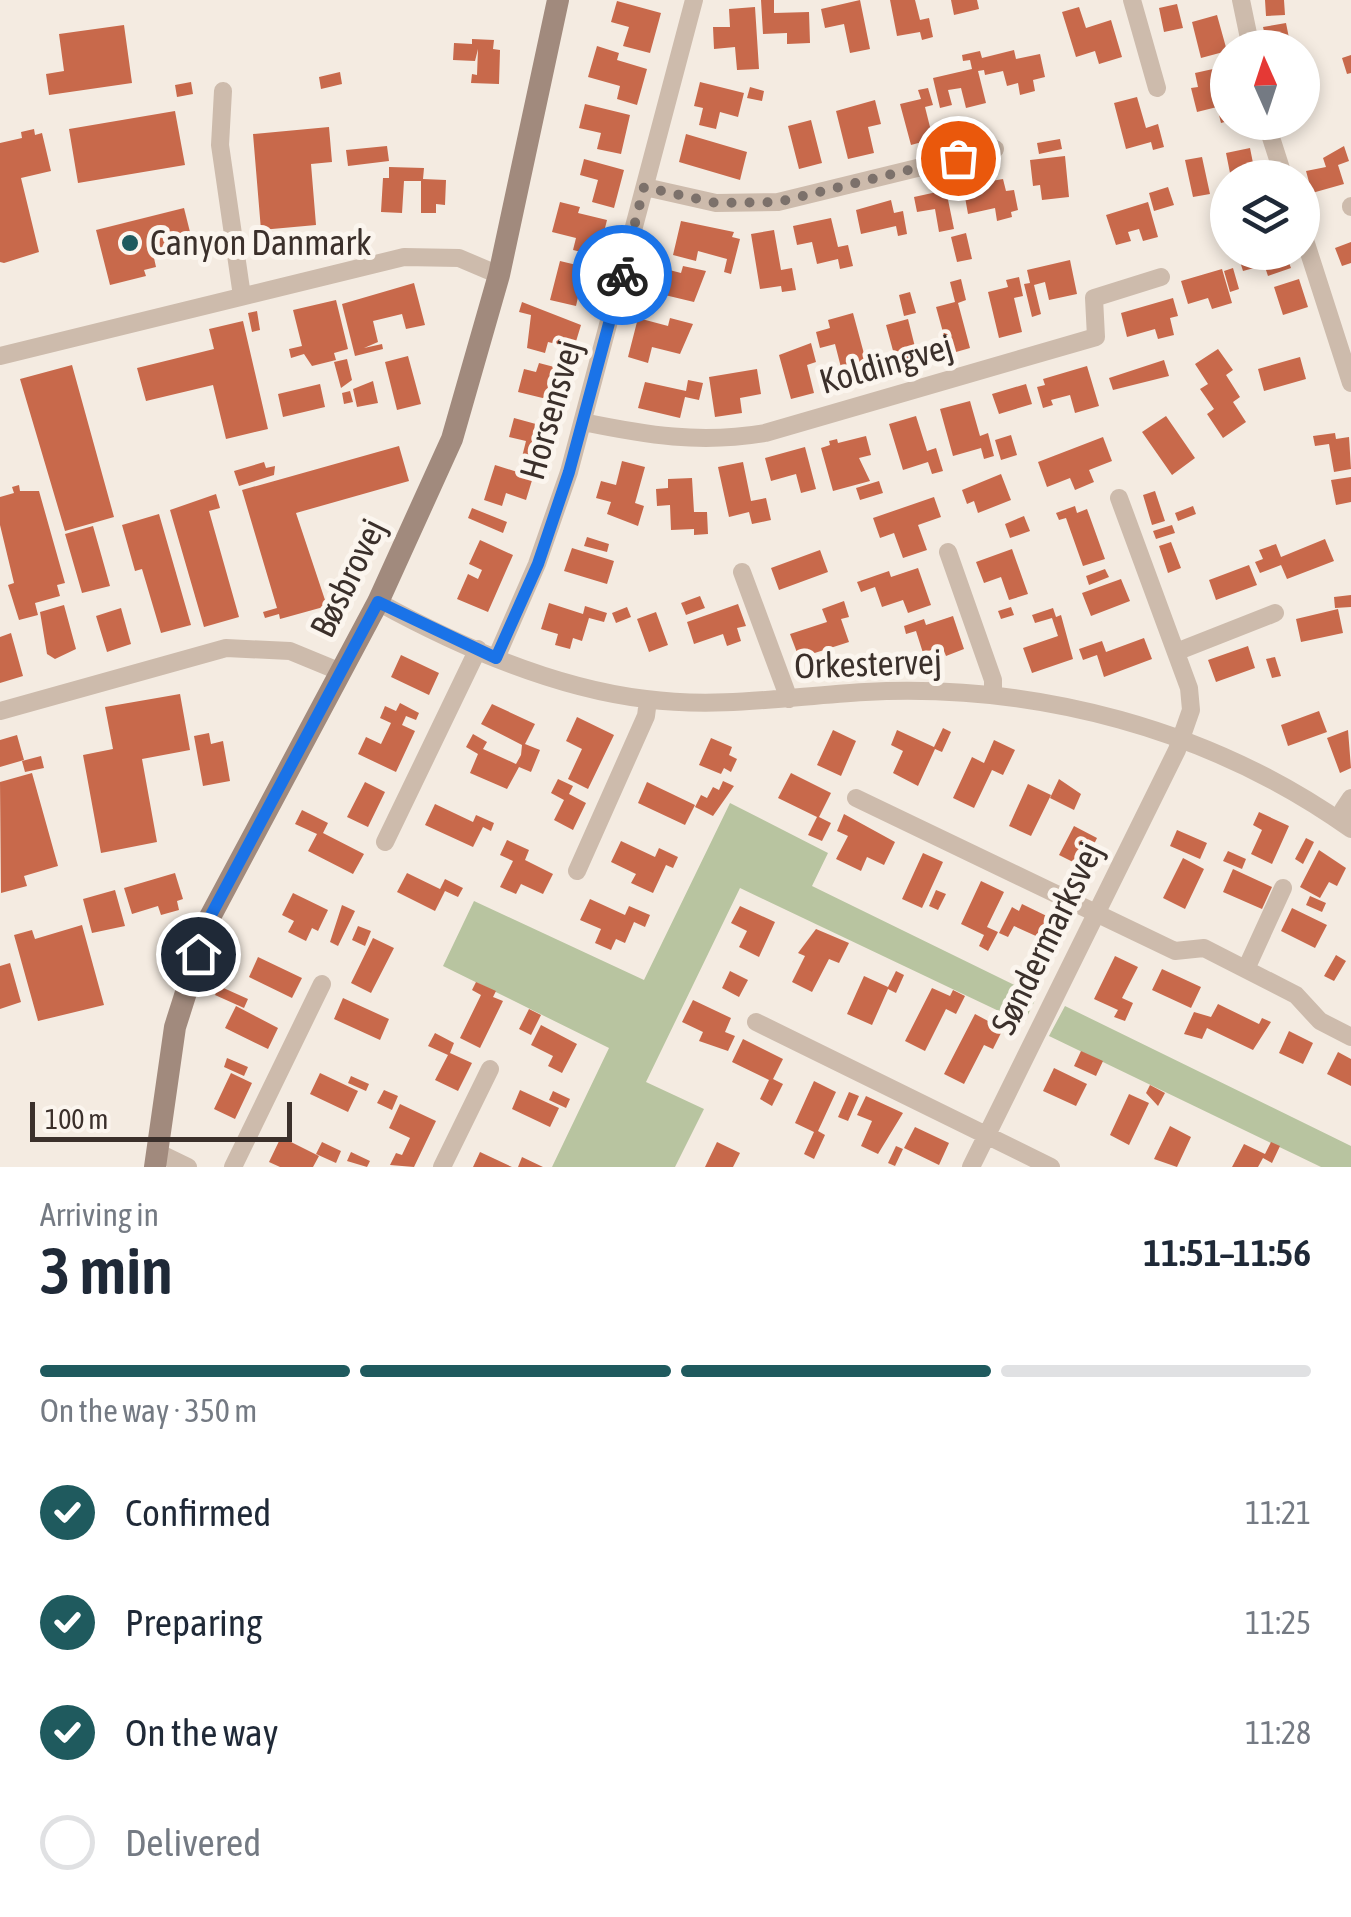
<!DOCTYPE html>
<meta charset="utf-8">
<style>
body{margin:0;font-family:"Asap Condensed",sans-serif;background:#f2f2f3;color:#1f2937;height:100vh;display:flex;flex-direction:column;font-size:38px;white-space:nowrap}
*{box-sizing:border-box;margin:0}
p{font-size:32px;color:#747a83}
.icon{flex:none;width:55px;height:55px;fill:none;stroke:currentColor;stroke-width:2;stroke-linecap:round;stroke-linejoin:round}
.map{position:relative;height:1167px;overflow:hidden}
.drawer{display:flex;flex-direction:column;background:#fff;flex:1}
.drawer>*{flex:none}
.needle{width:65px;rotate:357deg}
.buttons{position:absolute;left:1210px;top:30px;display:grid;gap:20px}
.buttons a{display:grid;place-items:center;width:110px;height:110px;border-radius:50%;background:#fff;box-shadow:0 5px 15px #0003;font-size:50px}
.scale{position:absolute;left:30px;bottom:25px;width:262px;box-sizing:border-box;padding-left:10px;border:5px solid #3b302b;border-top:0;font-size:28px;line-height:35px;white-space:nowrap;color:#3b302b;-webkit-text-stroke:8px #fbf5ee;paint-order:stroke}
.pin{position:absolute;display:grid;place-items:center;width:85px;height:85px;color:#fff;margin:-42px;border:5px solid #fff;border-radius:50%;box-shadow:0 2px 10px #0007}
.courier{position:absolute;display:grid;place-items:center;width:100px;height:100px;margin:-50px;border:8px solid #1a73e8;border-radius:50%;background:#fff;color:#222;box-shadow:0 2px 12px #0007}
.overview em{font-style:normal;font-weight:600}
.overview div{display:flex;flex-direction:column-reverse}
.overview{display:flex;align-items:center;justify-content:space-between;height:170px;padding:0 40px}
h1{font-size:65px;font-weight:600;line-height:75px}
.bar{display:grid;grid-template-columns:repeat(4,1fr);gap:15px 10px;align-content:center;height:120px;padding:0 40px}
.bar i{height:12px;border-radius:8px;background:#e0e1e3}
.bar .current{background:#1f5a5e}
.bar p{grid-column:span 4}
ol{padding:0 40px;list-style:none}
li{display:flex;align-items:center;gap:30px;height:110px}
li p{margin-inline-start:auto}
li .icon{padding:10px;border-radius:50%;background:#1f5a5e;color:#fff;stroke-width:4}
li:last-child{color:#747a83}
li i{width:55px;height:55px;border:5px solid #e0e1e3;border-radius:50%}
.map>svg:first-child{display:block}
.green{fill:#b8c4a0}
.building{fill:#c8694b}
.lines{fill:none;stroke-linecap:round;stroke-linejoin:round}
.street{stroke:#cdbbac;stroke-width:18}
.secondary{stroke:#a18a7d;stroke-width:22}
.done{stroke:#7c716b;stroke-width:10;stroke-dasharray:0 18}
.route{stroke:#1a73e8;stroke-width:12}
.poi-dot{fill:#1f5a5e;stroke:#fbf5ee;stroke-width:4}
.labels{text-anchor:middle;stroke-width:10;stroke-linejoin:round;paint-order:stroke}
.poi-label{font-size:35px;fill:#3b302b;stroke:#fbf5ee;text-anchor:start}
.street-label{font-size:35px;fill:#3b302b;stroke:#fbf5ee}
</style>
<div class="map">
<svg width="1351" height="1167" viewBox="0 0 1351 1167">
<rect width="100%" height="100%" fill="#f4ebe1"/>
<path class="green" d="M730,803L828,853L812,886L1037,996L1024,1023L740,888L646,1082L704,1109L675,1167H552L609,1048L443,966L474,901L644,980Z
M1065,1006L1351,1146V1167H1321L1049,1036Z"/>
<path class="building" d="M761,0H774V13L809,12L810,43L787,44V33L763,34Z
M860,0L870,49L850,53L844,24L825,28L821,9Z
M890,0H915L920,20L929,18L933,37L922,40L920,32L897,36Z
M951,0H977L979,9L954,15Z
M1265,0H1284L1285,15L1266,16Z
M617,1L661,13L650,53L623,46L629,27L611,22Z
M1177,4L1183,28L1164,32L1159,8Z
M755,7L759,69L737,70L735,47L714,49L713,27H730L729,9Z
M1079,7L1086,28L1111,20L1122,57L1099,64L1095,51L1076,57L1062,12Z
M1217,15L1227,51L1201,58L1192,22Z
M1286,23L1291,48H1268L1263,27Z
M124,25L132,83L49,95L46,74L64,71L59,34Z
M472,39L494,40L493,49L500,50L499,84L471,83L472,74L477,75L478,49L475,61L453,60L454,43L472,44Z
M597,46L619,53L617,60L647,69L637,105L617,99L620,86L588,77Z
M1014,50L1016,59L1040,54L1045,77L1033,80L1035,91L1020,95L1018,83L1007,86L1003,71L985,75L984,70L978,71L986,103L966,108L961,88L948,90L952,105L940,108L933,78L972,69L970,60L963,61L962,55L980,51L982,58Z
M1351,55V73L1347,74L1342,58Z
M1213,69L1216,82L1228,79V121L1221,123L1217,107L1197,112L1191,88L1198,87L1195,73Z
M340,72L342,84L321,89L319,77Z
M191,82L193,94L177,97L175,85Z
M700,82L744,93L738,117L720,112L716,129L699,125L703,108L694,106Z
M750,87L764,91L762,101L747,98Z
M928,88L933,105L925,107L933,139L911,145L900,104L921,99L918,90Z
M1137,97L1146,128L1158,124L1164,147L1153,150L1151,142L1126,149L1114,103Z
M875,100L881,124L868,127L874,153L848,159L836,111Z
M585,104L630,115L621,154L597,149L601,133L579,128Z
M175,111L185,165L78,183L69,129Z
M811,120L822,163L799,169L788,126Z
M329,127L332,162L311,164L316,225L261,230L253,134Z
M34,129L35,135L42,133L51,171L21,178L39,252L4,263L0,262V143L22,138L21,132Z
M686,134L747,152L740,180L679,162Z
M1060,139L1062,149L1039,154L1037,143Z
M387,146L389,161L348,166L346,150Z
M1344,146L1349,161L1338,165L1344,184L1312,193L1306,171L1326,167L1323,158Z
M1250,148L1256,178H1231L1226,153Z
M1065,156L1069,197L1042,200L1040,185L1033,186L1030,160Z
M1202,157L1210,194L1193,197L1185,160Z
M584,159L624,170L614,208L592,202L598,180L580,175Z
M389,167L424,168L423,179L446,180L445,205L436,204V213H421V181H404L402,213L381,212L383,178H389Z
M1003,179L1006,191L1014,190L1018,210L1011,212L1012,217L997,221L995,208L968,214L963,186Z
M1168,187L1174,205L1154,211L1149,193Z
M946,190L954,229L939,232L935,209L917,212L914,197Z
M891,200L894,213L903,211L907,234L898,236L896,226L861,234L856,210Z
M560,202L580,207L578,213L607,220L598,256L573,250L576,238L552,232Z
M1148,202L1158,237L1143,241L1139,229L1128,232L1131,241L1116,245L1106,215Z
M184,208L192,240L169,245L171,254L154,258L156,267L144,270L146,276L110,285L96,230Z
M831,218L838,247L848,245L853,266L840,269L838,259L817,264L812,242L797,245L793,226Z
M681,221L734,232L732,237L740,239L731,274L724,272L727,259L698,251L696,261L673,255Z
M774,230L781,270L792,268L796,290L782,292L781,286L760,289L751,234Z
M966,233L972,259L957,262L951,237Z
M1351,242V263L1342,266L1335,248Z
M1237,252H1250L1254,268L1243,271Z
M1260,252H1285L1291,268L1268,276Z
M1070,260L1077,294L1049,300L1045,282L1034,285L1041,314L1032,317L1024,284L1030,283L1027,270Z
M560,261L585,267L576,306L550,300Z
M654,266L681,273L683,266L706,271L694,302L648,291Z
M1233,268L1239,289L1230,292L1224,271Z
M1222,269L1232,303L1212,309L1208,298L1188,304L1181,281Z
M1019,277L1023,296L1014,298L1022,332L999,338L988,292L1008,287L1006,280Z
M961,279L966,300L958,303L970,348L949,354L936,307L955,302L950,282Z
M1299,279L1308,307L1283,315L1274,287Z
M414,283L425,325L406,329L402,314L373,321L378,342L364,348L382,344L383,349L355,356L342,304Z
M910,292L916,313L904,316L899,295Z
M1173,298L1178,316L1170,318L1174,335L1158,339L1155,329L1127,337L1121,313Z
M336,300L348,349L334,353L336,360L312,366L304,354L291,358L289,349L302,346L293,310Z
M522,302L581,325L574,348L548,342L545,353L527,348L531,315L519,312Z
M257,311L260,330L252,332L248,313Z
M853,313L870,376L845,383L835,344L820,348L816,332L830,328L828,320Z
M638,318L668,326L670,318L693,324L680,354L652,347L648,363L628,357Z
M908,319L919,363L898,369L886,325Z
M243,321L268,429L226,439L213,385L146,401L137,368L214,349L209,329Z
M811,343L816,362L807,365L814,393L791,399L779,355Z
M1218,349L1233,370L1226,375L1240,397L1233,402L1246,422L1223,438L1207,414L1214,409L1200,389L1208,384L1195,364Z
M408,356L421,404L397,410L385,362Z
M1300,357L1306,379L1264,391L1258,369Z
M347,359L352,380L341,388L334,362Z
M1164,360L1169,376L1113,390L1109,378Z
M539,363L558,368L556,377L565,379L559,402L518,392L524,369L536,372Z
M72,365L114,517L65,531L20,379Z
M1087,366L1099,406L1075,413L1070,395L1051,400L1053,405L1043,408L1037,387L1045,385L1043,379Z
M757,369L761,394L740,398L742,413L715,417L709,377Z
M688,380L703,383L699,400L685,397L680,418L638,408L645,382L686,391Z
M373,381L378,403L357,407L353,389Z
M320,384L325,407L283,417L278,394Z
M1026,384L1032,404L999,414L992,394Z
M350,391L353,402L344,404L342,393Z
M970,401L980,436L988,433L994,456L984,459L981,448L953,456L940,409Z
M916,416L927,451L936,448L943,471L932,474L928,462L903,470L889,424Z
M1166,416L1195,458L1172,475L1142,432Z
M514,418L554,429L544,463L522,457L526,441L509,437Z
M1335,433L1336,439L1349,437L1351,469L1334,472L1329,444L1315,446L1313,436Z
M1011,435L1017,455L1001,460L995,440Z
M866,436L871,455L859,458L870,481L833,491L821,448L830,445L829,441L837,439L838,443Z
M1103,437L1112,461L1089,470L1094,482L1075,490L1070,478L1047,487L1038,462Z
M399,446L409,481L296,513L327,606L280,619L279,614L265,618L263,612L277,608L242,490Z
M805,447L816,489L801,493L796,474L771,481L765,458Z
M622,461L645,467L635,503L644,506L638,526L607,514L611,502L596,498L601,481L616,485Z
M264,462L266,468L275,466L274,475L239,486L234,471Z
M743,462L751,501L766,498L771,520L752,524L749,512L729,517L718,467Z
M495,465L533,477L526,500L506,493L502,506L484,500Z
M1001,474L1011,500L978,513L974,501L967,504L962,490Z
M1351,477V502L1336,505L1331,480Z
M692,478L694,512H707L708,534L694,535V529L671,530L670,505L657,506L656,489L668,488V479Z
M879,481L883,493L860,500L856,488Z
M19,485L20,491H39L65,583L57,585L60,596L35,603L38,615L19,620L8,585L14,583L0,525V497L14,493L12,487Z
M1155,491L1165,521L1152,525L1143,495Z
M216,494L220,508L209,511L239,617L204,627L170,510Z
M934,497L941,517L918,525L927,550L903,558L894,533L880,538L873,518Z
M1075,506L1077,513L1087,509L1105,559L1083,566L1066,518L1059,520L1056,513Z
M1193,506L1196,514L1178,521L1175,513Z
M472,508L507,522L503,533L468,518Z
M159,514L191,625L161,633L142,569L135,571L122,525Z
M1024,516L1030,531L1010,538L1005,524Z
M1172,525L1175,533L1156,539L1153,531Z
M93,526L110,586L82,593L65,534Z
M587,537L609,544L607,552L584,546Z
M1325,539L1334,561L1287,579L1281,565L1260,573L1255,562L1263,559L1259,550L1276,544L1281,557Z
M480,540L513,555L488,612L457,599L468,574L478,579L482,570L469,564Z
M1171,542L1181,568L1168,573L1159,546Z
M572,548L614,561L607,584L564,571Z
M1012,549L1028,594L1009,600L1001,577L984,583L976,562Z
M820,550L828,572L779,590L771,568Z
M1249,565L1257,585L1216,600L1209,580Z
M918,568L931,605L908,613L903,600L882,607L875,587L861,592L857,582L889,571L891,577Z
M1105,569L1109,577L1089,585L1086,576Z
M1121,579L1130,601L1091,616L1082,593Z
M1351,595V607L1335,608L1334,597Z
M700,596L705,608L686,615L681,603Z
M844,601L849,617L841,619L849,642L799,658L790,634L827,622L822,609Z
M549,603L583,614L585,606L607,613L604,622L589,618L582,641L573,638L570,649L555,645L558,634L541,629Z
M738,604L746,626L737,628L741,641L727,646L723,634L694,644L687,622Z
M64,605L76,649L55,659L47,654L40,612Z
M627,607L631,617L616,623L612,613Z
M1011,607L1014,615L1001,619L998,611Z
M121,608L131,644L107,652L96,616Z
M1053,608L1056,617L1061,615L1073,659L1032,673L1023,648L1058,636L1052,618L1035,623L1032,615Z
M1338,609L1343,633L1301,642L1296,619Z
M656,612L668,645L649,652L637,619Z
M953,616L964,649L946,656L942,646L923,653L916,631L906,634L904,626L924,619L926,625Z
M11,633L23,676L0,683V637Z
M1144,638L1152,659L1104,677L1097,655L1083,660L1079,649L1102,641L1106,652Z
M1248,646L1255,668L1216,682L1208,660Z
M401,655L439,673L429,695L391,677Z
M1275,657L1281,676L1272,678L1266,659Z
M180,694L190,750L142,759L157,842L101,853L83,755L113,749L105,707Z
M400,703L419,713L416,720L406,716L402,725L415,731L396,772L358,754L366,737L381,744L391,723L380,718L385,706L396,711Z
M492,704L535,724L525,744L540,750L531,772L519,767L507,789L470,773L478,754L466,747L473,734L487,742L483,749L516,764L521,755L522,745L481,724Z
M1319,711L1327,732L1288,746L1281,725Z
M577,717L614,735L588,789L568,779L582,749L566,741Z
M943,728L951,732L942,752L935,749L918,786L893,773L903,751L891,745L897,730L934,747Z
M833,730L856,741L841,776L817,765Z
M1348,730L1351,768L1340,773L1327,738Z
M209,733L211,744L223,741L230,781L203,786L194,736Z
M17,735L24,760L0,767V740Z
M711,738L732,747L729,755L737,759L731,772L724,768L721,774L699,765Z
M994,740L1015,750L1003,775L992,770L974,808L953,798L972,757L984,763Z
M41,756L44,768L25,772L22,761Z
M32,773L58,866L24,876L27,886L1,893L0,782Z
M791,773L831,793L819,817L831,823L822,841L808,835L817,817L778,798Z
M558,779L573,786L569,794L586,803L573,830L554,820L564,800L551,793Z
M1059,779L1081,794L1074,810L1050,798Z
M723,781L734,786L713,816L695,807L701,795L707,798L713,787L719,790Z
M365,782L385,792L368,827L347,817Z
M647,782L695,805L685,825L638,803Z
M1028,784L1051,795L1031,836L1009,826Z
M435,804L473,822L476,815L494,823L491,831L483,827L473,847L425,825Z
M302,810L328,823L323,833L364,854L353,874L308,851L317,834L295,824Z
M1259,812L1289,826L1272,864L1251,854L1262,830L1253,825Z
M844,814L895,842L884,865L867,857L861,871L836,859L848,836L837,831Z
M1074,826L1097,838L1083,867L1059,855Z
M1177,830L1207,843L1200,859L1170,846Z
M1306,838L1314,842L1303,864L1295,859Z
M507,840L529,850L525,860L553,874L543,894L521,884L516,894L500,887L513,861L500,855Z
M621,841L655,857L659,848L678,857L673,868L666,865L653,893L631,883L636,874L611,862Z
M1319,850L1346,868L1337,886L1329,882L1320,898L1300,887Z
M1228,851L1246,859L1242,869L1223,861Z
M923,853L943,862L922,908L902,899Z
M1183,858L1204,869L1185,909L1163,898Z
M1233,869L1272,887L1262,909L1223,892Z
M175,873L183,899L177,901L179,910L161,915L158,906L132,914L124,888Z
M407,873L440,889L445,879L463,888L458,897L445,891L435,911L397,892Z
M981,881L1004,892L987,927L998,932L988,951L979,946L984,935L961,924Z
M115,890L125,926L92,933L83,899Z
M936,890L946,894L938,910L929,906Z
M293,893L328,910L318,931L312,928L306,941L288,932L294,921L282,915Z
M1310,896L1326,903L1322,912L1306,905Z
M590,899L625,915L629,906L650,915L645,927L634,922L625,943L616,939L611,950L595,943L601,929L580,920Z
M1022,904L1057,921L1047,941L1014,926L1008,937L999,933L1012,907L1019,911Z
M342,905L355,911L338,946L330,942Z
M740,906L775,922L759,957L739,947L747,931L731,923Z
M1292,908L1327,925L1315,948L1281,931Z
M82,925L104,1005L38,1021L14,935L32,930L35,939Z
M358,926L371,931L365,946L352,940Z
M816,929L849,943L839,963L829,959L812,992L792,982L805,956L798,953Z
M373,938L394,948L371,993L351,983Z
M1336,955L1346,961L1334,981L1324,976Z
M1115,956L1138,967L1122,998L1133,1003L1125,1021L1114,1017L1118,1010L1094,999Z
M258,957L302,978L292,998L249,977Z
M10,963L21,1002L0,1009V966Z
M1162,969L1201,987L1191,1008L1152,990Z
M730,971L748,980L739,997L722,988Z
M896,971L904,975L896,993L888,989L872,1025L847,1014L864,976L888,987Z
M476,982L496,991L493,997L503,1001L480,1048L460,1038L481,995L472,990Z
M219,986L248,999L244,1008L215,995Z
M932,988L950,996L953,990L965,996L956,1014L946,1009L925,1051L905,1041Z
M343,998L389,1019L380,1040L334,1019Z
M693,1000L731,1018L725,1032L735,1036L728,1051L699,1041L703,1032L682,1022Z
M1218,1004L1259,1024L1262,1018L1271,1022L1253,1050L1207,1028L1202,1039L1184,1034L1194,1012L1211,1017Z
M236,1006L278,1028L268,1049L225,1028Z
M529,1009L541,1015L531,1035L519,1029Z
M975,1014L1003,1029L993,1049L984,1045L964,1084L944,1074Z
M541,1025L577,1044L562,1073L548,1066L553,1056L531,1045Z
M1289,1031L1313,1043L1303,1064L1279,1053Z
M435,1033L454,1043L450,1053L472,1063L458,1091L435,1080L448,1055L428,1046Z
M743,1039L783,1059L773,1079L783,1084L772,1106L760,1099L769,1080L732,1062Z
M1081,1051L1103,1061L1096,1076L1074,1066Z
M1338,1052L1351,1059V1086L1327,1074Z
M227,1058L248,1067L244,1076L224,1067Z
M1054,1068L1087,1084L1076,1106L1043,1091Z
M231,1073L252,1083L235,1119L214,1109Z
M320,1073L358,1091L348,1112L310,1094Z
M351,1076L369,1084L366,1091L348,1083Z
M814,1081L836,1092L818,1131L825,1135L814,1159L804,1154L814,1132L795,1123Z
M1150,1085L1165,1093L1158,1106L1146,1093Z
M384,1090L398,1096L392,1110L377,1103Z
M520,1090L559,1108L550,1127L512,1109Z
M553,1091L570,1099L566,1108L549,1100Z
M849,1092L859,1096L848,1121L838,1117Z
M1129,1094L1149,1103L1129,1145L1110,1135Z
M866,1096L903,1113L878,1154L861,1146L872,1121L857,1115Z
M400,1104L436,1121L414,1167L390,1165L396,1153L402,1155L410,1138L389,1128Z
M1170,1126L1191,1137L1177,1167L1154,1159Z
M915,1127L949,1143L939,1165L904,1148Z
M281,1137L319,1156L313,1167H280L269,1162Z
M322,1142L341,1151L336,1163L316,1154Z
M717,1142L740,1153L733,1167H705Z
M1271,1142L1280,1146L1272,1163L1263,1158L1258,1167H1232L1244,1144L1265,1154Z
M896,1146L903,1149L895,1166L888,1163Z
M351,1152L370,1161L367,1167L347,1161Z
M480,1152L512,1167H473Z
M522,1157L543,1167H518Z"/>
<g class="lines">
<path class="street" d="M1132,0L1157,88
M1241,0L1251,48
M223,91L220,145L242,296
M1266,122L1284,178
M645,187L716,203L778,202L995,149
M1351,206V207
M1302,231L1351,383
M0,356L404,257L459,258L499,275
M583,422C646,435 700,444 765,433L1096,337L1094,298L1161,277
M948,552L993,680V695
M742,572L789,699
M378,602C460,647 553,688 646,699C720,709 792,696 865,692C1036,683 1211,729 1351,829
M1176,652L1275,613
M496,658L537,564L569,472L694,0
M0,711L226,648L290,651L341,672
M856,798L1175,951L1204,948L1296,995L1320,1021L1351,1037
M1350,822L1344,824L1343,810L1351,798
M385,842L478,649
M577,871L646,716L648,700
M1246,969L1283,888
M756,1022L1051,1167
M157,1152L188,1167
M233,1167L322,984
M442,1167L490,1069
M971,1167L1177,750L1191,710L1189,688L1119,498"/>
<path class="secondary" d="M155,1167L175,1027L210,917L378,602L452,439L499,275L558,0"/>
</g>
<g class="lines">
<path class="done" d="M622,275L644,187L716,203L778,202L958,158"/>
<path class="route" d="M198,954L210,917L378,602L496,658L538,564L569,472L622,275"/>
</g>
<circle class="poi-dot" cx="130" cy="243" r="10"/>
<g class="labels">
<g class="poi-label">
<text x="150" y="255">Canyon Danmark</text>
</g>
<g class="street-label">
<text transform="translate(886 364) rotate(-16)" y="12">Koldingvej</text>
<text transform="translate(551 410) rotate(-74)" y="12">Horsensvej</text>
<text transform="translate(348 578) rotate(-64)" y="12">Bøsbrovej</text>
<text transform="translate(868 664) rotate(-2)" y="12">Orkestervej</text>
<text transform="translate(1047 938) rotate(-64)" y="12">Søndermarksvej</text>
</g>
</g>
</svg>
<div class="buttons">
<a><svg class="needle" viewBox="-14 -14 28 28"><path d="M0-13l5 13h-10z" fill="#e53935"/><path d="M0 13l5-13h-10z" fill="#747a83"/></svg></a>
<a><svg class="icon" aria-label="layers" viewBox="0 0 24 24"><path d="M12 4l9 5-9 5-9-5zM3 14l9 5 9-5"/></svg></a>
</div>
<div class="scale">100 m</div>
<div class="pin" style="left:958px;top:158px;background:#ea580c"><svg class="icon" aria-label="bag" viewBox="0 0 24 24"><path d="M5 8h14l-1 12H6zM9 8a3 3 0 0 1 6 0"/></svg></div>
<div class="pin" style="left:198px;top:954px;background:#1f2937"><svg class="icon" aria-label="home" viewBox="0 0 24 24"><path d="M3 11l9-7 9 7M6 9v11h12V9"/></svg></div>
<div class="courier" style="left:622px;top:275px"><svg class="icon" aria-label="bike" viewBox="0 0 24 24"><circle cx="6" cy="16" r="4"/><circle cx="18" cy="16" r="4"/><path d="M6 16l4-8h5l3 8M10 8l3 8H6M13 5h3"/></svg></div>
</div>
<section class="drawer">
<div class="overview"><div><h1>3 min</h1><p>Arriving in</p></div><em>11:51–11:56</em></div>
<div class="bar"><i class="current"></i><i class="current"></i><i class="current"></i><i></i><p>On the way · 350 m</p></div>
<ol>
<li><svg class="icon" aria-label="check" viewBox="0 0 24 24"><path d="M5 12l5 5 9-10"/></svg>Confirmed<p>11:21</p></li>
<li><svg class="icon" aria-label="check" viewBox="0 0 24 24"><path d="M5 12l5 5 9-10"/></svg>Preparing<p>11:25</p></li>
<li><svg class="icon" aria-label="check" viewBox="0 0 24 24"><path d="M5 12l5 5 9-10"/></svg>On the way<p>11:28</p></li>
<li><i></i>Delivered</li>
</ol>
</section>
